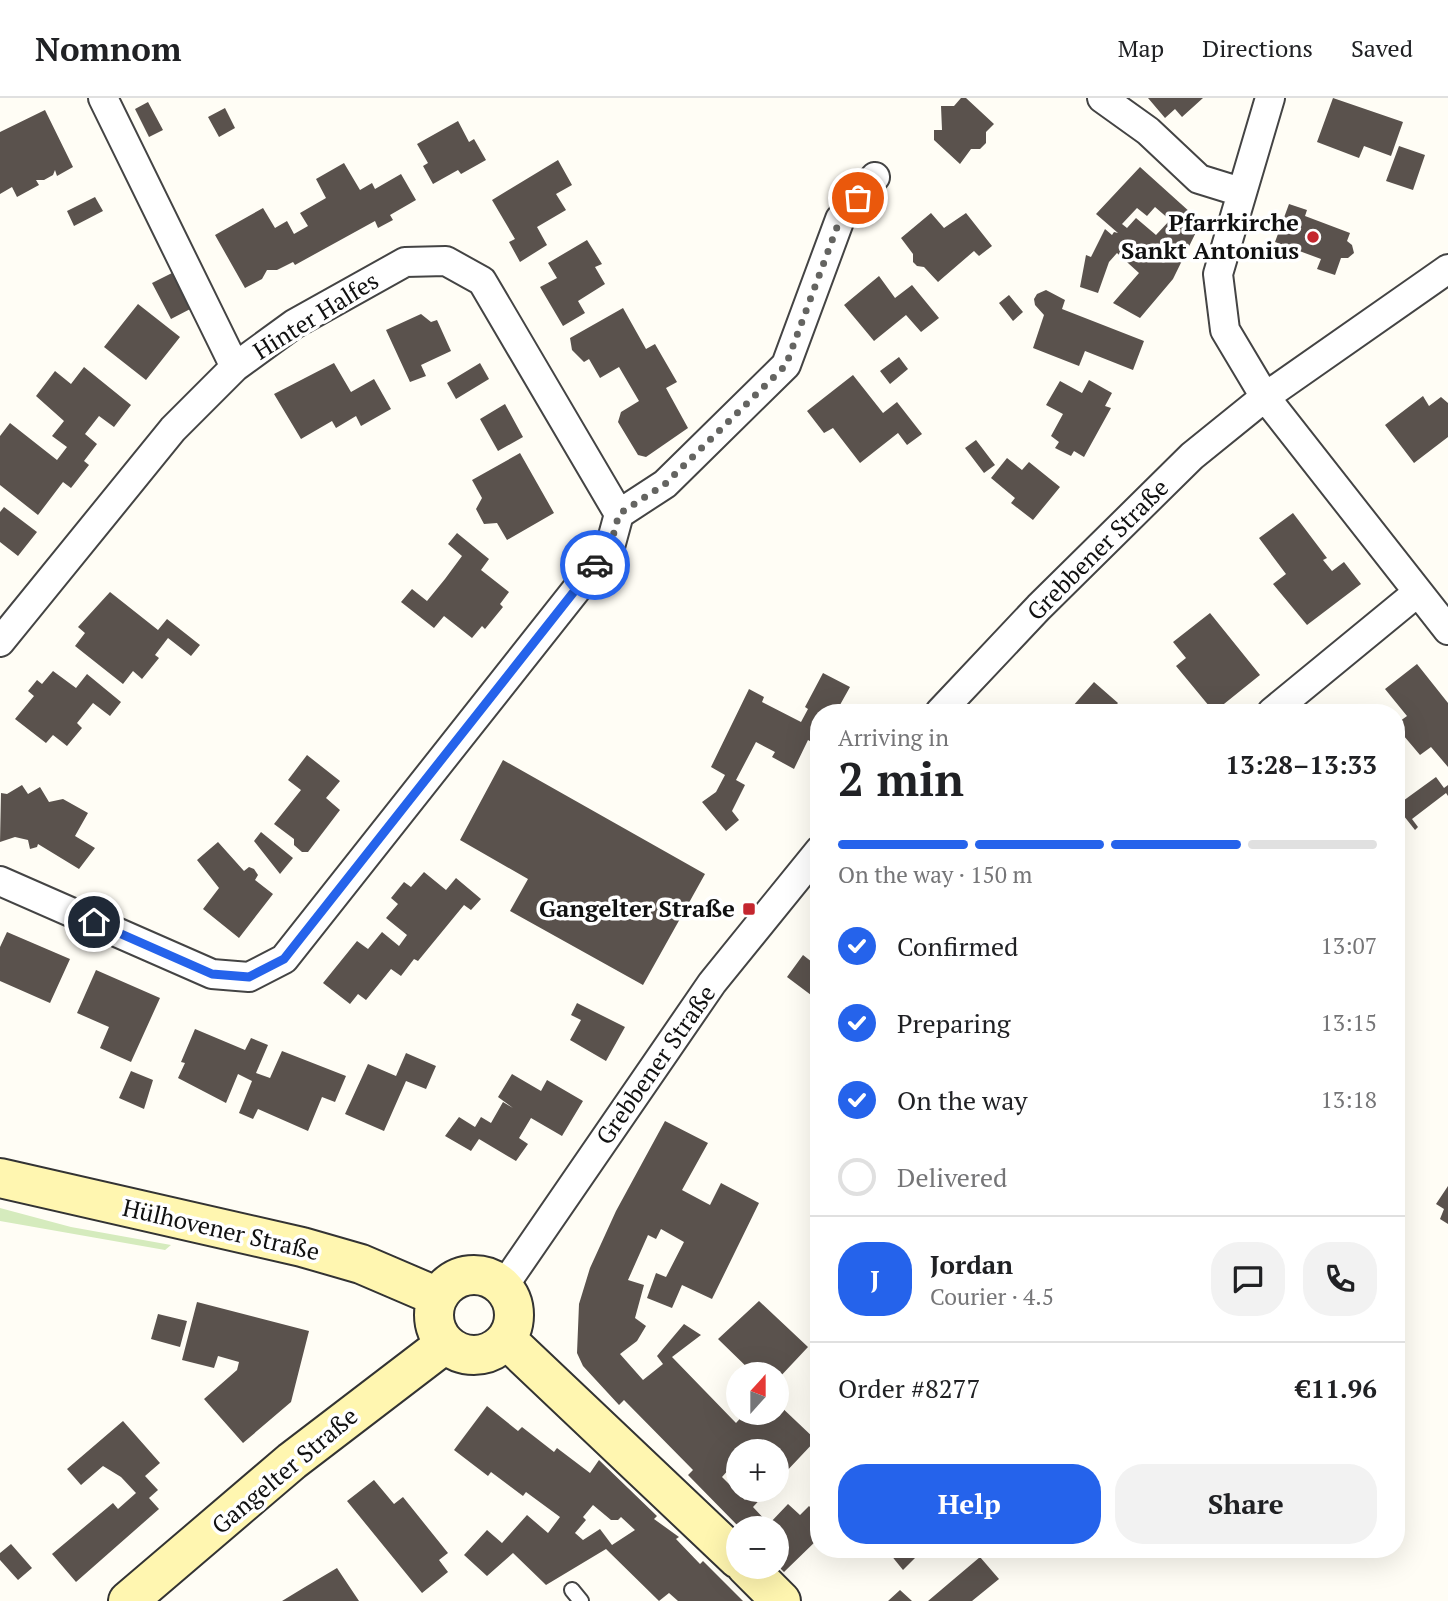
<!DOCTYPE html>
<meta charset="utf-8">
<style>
body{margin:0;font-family:"PT Serif",serif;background:#f2f2f2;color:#202124;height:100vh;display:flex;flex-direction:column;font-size:26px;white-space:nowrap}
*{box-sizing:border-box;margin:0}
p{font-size:23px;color:#757577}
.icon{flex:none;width:38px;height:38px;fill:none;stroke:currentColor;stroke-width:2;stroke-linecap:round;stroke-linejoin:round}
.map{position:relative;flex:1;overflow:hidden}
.side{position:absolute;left:810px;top:606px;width:595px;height:854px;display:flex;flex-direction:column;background:#fff;border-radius:28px;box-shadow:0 7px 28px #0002}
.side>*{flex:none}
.needle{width:46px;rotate:21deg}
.tools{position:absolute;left:726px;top:1264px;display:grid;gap:14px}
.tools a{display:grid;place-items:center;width:63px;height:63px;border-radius:50%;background:#fff;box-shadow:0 7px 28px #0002;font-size:35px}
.pin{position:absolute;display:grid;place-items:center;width:60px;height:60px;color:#fff;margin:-30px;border:4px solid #fff;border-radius:50%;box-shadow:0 2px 7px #0007}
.courier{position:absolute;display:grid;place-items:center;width:70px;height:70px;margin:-35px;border:5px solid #2563eb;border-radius:50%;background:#fff;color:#222;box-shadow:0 2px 9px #0007}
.headline em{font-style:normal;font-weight:800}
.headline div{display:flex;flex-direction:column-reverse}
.headline{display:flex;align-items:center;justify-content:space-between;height:119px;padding:0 28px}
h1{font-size:46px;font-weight:800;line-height:52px}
.bar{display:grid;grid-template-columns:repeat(4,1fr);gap:10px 7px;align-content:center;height:84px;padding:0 28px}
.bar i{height:9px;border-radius:5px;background:#e0e0e0}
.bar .current{background:#2563eb}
.bar p{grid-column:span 4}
.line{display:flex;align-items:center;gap:18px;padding:0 28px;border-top:2px solid #e0e0e0}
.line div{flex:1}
.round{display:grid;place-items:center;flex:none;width:74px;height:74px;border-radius:28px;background:#f2f2f2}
ol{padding:0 28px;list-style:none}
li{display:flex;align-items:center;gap:21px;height:77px}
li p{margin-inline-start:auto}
li .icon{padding:7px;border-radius:50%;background:#2563eb;color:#fff;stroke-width:4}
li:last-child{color:#757577}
li i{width:38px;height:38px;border:4px solid #e0e0e0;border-radius:50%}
.primary-button{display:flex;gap:14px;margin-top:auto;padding:14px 28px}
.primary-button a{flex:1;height:80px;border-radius:28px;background:#2563eb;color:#fff;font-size:28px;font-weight:800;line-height:80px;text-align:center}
.primary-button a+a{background:#f2f2f2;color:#202124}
header{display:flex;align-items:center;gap:42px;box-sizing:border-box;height:98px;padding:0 35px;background:#fff;border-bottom:2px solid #e0e0e0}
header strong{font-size:33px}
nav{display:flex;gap:38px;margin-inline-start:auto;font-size:24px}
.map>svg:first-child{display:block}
.green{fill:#d5ebbd}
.building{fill:#5a524d;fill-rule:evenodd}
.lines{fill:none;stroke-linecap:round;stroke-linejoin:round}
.lane-casing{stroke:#444;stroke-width:18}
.street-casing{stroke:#444;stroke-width:32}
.secondary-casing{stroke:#333;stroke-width:42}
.lane{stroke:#fff;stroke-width:14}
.street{stroke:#fff;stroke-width:28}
.secondary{stroke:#fff6b0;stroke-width:38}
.done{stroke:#646461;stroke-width:7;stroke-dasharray:0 12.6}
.route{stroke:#2563eb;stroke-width:9}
.poi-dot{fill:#c4262e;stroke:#fff;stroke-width:2.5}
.labels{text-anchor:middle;stroke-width:7;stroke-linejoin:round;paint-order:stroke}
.poi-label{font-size:24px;font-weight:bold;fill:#111;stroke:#fff;text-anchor:end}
.street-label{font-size:24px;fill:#111;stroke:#fff}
</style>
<header>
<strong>Nomnom</strong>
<nav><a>Map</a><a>Directions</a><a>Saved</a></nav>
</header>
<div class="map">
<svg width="1448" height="1503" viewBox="0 0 1448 1503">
<rect width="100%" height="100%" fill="#fffdf5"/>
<path class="green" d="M0,1110L71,1129L171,1147L165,1152L0,1123Z"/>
<path class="building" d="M961,0H966L994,26L986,34V45L980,51H971L960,66L934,42V32H942L941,8H954Z
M1148,0H1203L1182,19L1175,11L1165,20Z
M1333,0L1403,24L1391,58L1364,48L1359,60L1317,44Z
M148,4L163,32L149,39L135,11Z
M225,10L235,30L219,39L208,19Z
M45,12L73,69L57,78L55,72L53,77L44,82H36L39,87L17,99L12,89L0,96V34Z
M458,23L469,44L474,41L486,62L461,76L458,72L433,86L423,68L428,65L417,46Z
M1399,48L1425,57L1413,92L1386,83Z
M558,62L572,87L556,96L566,112L537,129L547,147L520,164L509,144L515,141L492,102Z
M344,65L360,92L372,85L375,91L401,76L416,102L390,117L393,122L378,130L375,123L295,167L293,164L277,172H267L262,181L245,190L215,137L263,110L275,130L287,123L294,136L308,128L300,115L326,100L316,81Z
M1140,69L1201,124L1173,181L1140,220L1113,205L1139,175L1117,155L1109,164L1098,195L1080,189L1086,157L1091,159L1105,131L1112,137L1114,134L1118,135L1096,116ZM1155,109L1170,122L1156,137L1136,120L1127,130L1122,126L1137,110L1147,118Z
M95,99L103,113L74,128L67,113Z
M1289,106L1307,112L1305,118L1350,135L1347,143L1352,147L1354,155L1348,160H1341L1335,177L1317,171L1321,161L1275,144Z
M931,115L944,130L966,115L992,148L979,158L974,153L938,184L924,169L917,168L913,164V156L901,140Z
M587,142L602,166L595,169L605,186L578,203L585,215L563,228L540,189L557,180L548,165Z
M178,172L196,208L171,221L152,185Z
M879,178L895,200L912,187L939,220L921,234L906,217L874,243L844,207Z
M1046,192L1065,202L1062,211L1144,243L1133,272L1085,253L1079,268L1033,250L1044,217L1035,207L1034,201L1037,196Z
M1009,197L1023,214L1013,223L999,205Z
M138,206L180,239L146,282L104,249Z
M623,210L646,251L655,246L677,284L666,290L688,330L646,359L638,357L618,324L621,314L639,303L619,269L600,280L589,261L584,264L572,252L570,240Z
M421,216L431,224L437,222L451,253L421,267L426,278L410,284L386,232Z
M899,259L908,271L890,286L880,273Z
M334,265L351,294L374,281L391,311L361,328L356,318L336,330L332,323L301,341L274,296Z
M480,265L489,281L456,301L447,285Z
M84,269L131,307L114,329L99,318L85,336L97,346L84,363L89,367L71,390L63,384L38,417L0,387V338L10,325L57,362L67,349L52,338L64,323L36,298L55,273L71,286Z
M853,277L883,315L897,304L922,336L907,347L898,335L860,365L833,330L824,335L807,313Z
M1089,282L1112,295L1105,308L1111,310L1084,359L1074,353L1071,358L1055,350L1059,344L1051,338L1063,316L1046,307L1060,283L1082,295Z
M1423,298L1429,308L1441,299L1448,305V339L1414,365L1385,327Z
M505,306L523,339L498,353L480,321Z
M976,342L995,367L984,375L965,350Z
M520,355L554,415L507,442L497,425L484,426L476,411L482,400L472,382Z
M1007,360L1022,372L1029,364L1060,389L1033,422L1011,405L1015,400L991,380Z
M4,409L37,434L18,458L0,444V414Z
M1293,415L1327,460L1323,462L1332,473L1344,464L1361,486L1307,527L1273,486L1286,476L1259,440Z
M457,435L489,461L481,472L509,494L500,506L503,509L485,531L482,528L472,540L444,518L434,530L401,504L412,491L427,503L445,481L462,458L448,446Z
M110,494L158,532L167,521L200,547L191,558L168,540L155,557L159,560L142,581L133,573L123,586L75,548L85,535L78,529Z
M1210,515L1260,577L1214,614L1176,568L1186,560L1173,544Z
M1417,566L1448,605V669L1431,649L1420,657L1398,631L1396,626L1407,618L1385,591Z
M53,573L76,590L87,576L121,604L110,618L93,605L77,625L82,630L67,648L53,637L46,645L15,621L34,598L28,593L37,582L42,586Z
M823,575L850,589L836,614H819V648L808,642L794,671L772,659L775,654L756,644L736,682L745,687L732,713L739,722L726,733L702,704L716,694L725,677L711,669L749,591L764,599L762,604L801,624L808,611L805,609Z
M1094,584L1118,605L1110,614H1080L1073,608Z
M307,657L340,683L326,700L340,712L308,754H302L294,747V741L274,726L301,692L288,682Z
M503,662L705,776L643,887L510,813L528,781L460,742Z
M1436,679L1444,690L1448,687V698L1446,695L1412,721L1418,729L1415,732L1396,708Z
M22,687L28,696L40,689L49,704L63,701L88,715L75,738L95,750L79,771L38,746L37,749L30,751L28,742L15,739L0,744L1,695L7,696Z
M261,734L293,760L280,776L254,743Z
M218,744L244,773L249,769L254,771L258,777L255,782L273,796L239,840L203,811L219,790L197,762Z
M424,774L446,792L456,780L481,801L471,812L464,807L418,863L414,861L401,878L391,871L366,902L358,896L350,906L323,885L357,843L368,851L382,834L399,848L407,837L386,820L398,806L391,800L404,784L411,789Z
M7,834L70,861L50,905L0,883V849Z
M819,855V903L787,879L803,857L812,864Z
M96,872L160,900L131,964L100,950L109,929L77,915Z
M577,905L625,929L606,963L570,942L581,922L571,917Z
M195,931L245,952L251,940L268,947L256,975L270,980L282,953L346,978L335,1004L322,999L308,1033L258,1011L253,1021L239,1015L252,983L238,976L226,1005L178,980L185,965L181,964Z
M406,955L436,968L426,991L406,983L384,1033L345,1016L368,966L396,978Z
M131,973L153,982L144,1011L119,1000Z
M512,976L541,993L547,982L583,1003L562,1038L531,1020L519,1040L528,1046L516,1063L479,1041L471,1053L445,1038L459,1019L475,1029L481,1019L491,1025L503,1004L513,1010L498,999Z
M665,1023L708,1045L682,1092L710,1107L721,1085L759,1105L712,1201L682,1187L672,1210L647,1200L656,1175L666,1179L684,1144L661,1131L656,1141L648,1137L628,1182L644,1187L635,1220L646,1228L637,1243L620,1256L643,1282L663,1266L657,1258L684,1226L701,1237L672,1259L736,1325L746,1314H777V1305L816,1342L783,1377L777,1371V1353H757L751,1348L746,1353H738V1361L722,1379L745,1402L755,1391H770L753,1409L769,1426L788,1406L800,1417L809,1408L819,1418V1440L784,1474L777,1467V1430H740L688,1377L693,1372L624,1302L619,1307L583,1268L577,1255L579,1206L590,1170L616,1113Z
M1448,1088V1126L1440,1121L1444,1111L1436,1106Z
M759,1203L808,1249L777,1282V1276H754L718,1241Z
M197,1204L309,1233L291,1304L243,1345L204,1301L237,1272L239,1264L218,1258L214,1270L182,1262Z
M158,1216L187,1223L180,1249L151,1241Z
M487,1308L518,1333L522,1329L554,1354L557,1350L590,1375L599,1362L657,1418L654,1421L679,1439L676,1441L700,1466L703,1463L743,1503H678L669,1495L659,1503L606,1451L546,1487L513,1455L487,1478L464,1457L487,1432L502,1445L527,1417L548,1435L560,1419L526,1394L523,1398L491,1374L488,1378L454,1352ZM593,1407L611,1422H618L621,1419L635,1432L612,1447L600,1431L583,1442L575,1435L586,1422L583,1419Z
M123,1323L160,1365L145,1378L158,1392L149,1400L159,1411L76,1484L52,1456L113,1405L118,1411L136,1395L121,1379L103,1368L81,1387L67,1371Z
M374,1382L394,1406L403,1399L448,1455L439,1462L448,1474L422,1495L347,1403Z
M11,1446L32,1470L18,1482L0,1462V1455Z
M886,1451H924L903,1472Z
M980,1459L999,1481L972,1503H928Z
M337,1470L359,1503H282L305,1489Z
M900,1492L912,1503H888Z"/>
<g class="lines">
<g class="lane-casing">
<path id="lane" d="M572,1492L581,1503"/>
</g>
<g class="street-casing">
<path id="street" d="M103,0L235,269
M1102,0L1148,33L1199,81L1241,94
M1270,0L1218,176L1225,232L1265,299L1448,532
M619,416L665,386L786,267L840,121L875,79
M0,544L173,331L235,269L294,226L405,164L446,163L482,183L619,416L610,449L284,861L249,879L212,876L0,783
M940,614L1039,509L1192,358L1265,299L1448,171
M1272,614L1418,494
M503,1189L712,885L819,753"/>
</g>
<g class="secondary-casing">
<path id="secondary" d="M0,1080L302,1149L361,1166L438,1199
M434 1217a40 40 0 1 1 80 0a40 40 0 1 1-80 0Z
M507,1242L738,1461
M746,1468L781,1503
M128,1503L292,1363L445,1246"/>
</g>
<use href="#lane" class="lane"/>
<use href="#street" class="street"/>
<use href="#secondary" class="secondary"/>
</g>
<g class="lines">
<path class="done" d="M595,467L610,449L619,416L665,386L786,267L840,121L858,100"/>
<path class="route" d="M94,824L212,876L249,879L284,861L595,467"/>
</g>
<g class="poi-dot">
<circle cx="1313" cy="139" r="7"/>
<rect x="742" y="804" width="14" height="14" rx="3.5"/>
</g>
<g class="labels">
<g class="poi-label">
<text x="1299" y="133">Pfarrkirche<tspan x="1299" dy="28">Sankt Antonius</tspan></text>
<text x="735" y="819">Gangelter Straße</text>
</g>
<g class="street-label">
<text transform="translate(316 218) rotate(-32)" y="8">Hinter Halfes</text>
<text transform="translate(1098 452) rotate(-45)" y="8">Grebbener Straße</text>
<text transform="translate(656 967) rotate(-55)" y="8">Grebbener Straße</text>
<text transform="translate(221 1132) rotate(13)" y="8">Hülhovener Straße</text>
<text transform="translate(285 1373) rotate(-40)" y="8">Gangelter Straße</text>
</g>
</g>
</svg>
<div class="tools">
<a><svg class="needle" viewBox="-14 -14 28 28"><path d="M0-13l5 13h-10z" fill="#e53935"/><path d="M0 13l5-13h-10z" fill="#757577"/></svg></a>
<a>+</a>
<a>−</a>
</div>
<div class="pin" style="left:858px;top:100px;background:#ea580c"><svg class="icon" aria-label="bag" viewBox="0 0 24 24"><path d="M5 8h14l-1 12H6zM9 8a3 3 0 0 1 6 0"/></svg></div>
<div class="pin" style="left:94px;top:824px;background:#1f2937"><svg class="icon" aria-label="home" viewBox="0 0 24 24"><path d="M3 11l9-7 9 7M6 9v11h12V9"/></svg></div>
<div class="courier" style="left:595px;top:467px"><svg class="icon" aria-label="car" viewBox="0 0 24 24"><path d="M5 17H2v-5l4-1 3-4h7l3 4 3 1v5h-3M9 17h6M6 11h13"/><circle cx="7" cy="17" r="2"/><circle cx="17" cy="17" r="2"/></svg></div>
<section class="side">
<div class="headline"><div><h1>2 min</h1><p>Arriving in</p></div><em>13:28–13:33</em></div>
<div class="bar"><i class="current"></i><i class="current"></i><i class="current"></i><i></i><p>On the way · 150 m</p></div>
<ol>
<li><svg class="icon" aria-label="check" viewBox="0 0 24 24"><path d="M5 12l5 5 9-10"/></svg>Confirmed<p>13:07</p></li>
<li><svg class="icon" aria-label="check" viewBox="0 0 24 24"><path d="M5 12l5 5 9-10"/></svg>Preparing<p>13:15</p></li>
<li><svg class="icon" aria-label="check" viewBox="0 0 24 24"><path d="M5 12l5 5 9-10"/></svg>On the way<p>13:18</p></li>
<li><i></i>Delivered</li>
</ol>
<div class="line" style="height:126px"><b class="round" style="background:#2563eb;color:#fff">J</b><div><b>Jordan</b><p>Courier · 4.5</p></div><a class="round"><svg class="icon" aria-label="chat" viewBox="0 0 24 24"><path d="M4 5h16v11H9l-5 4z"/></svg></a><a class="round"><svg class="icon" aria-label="phone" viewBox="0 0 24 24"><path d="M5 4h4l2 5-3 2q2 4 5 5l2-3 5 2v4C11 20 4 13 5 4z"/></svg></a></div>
<div class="line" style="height:91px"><div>Order #8277</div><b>€11.96</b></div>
<div class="primary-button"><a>Help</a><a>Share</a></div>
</section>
</div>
